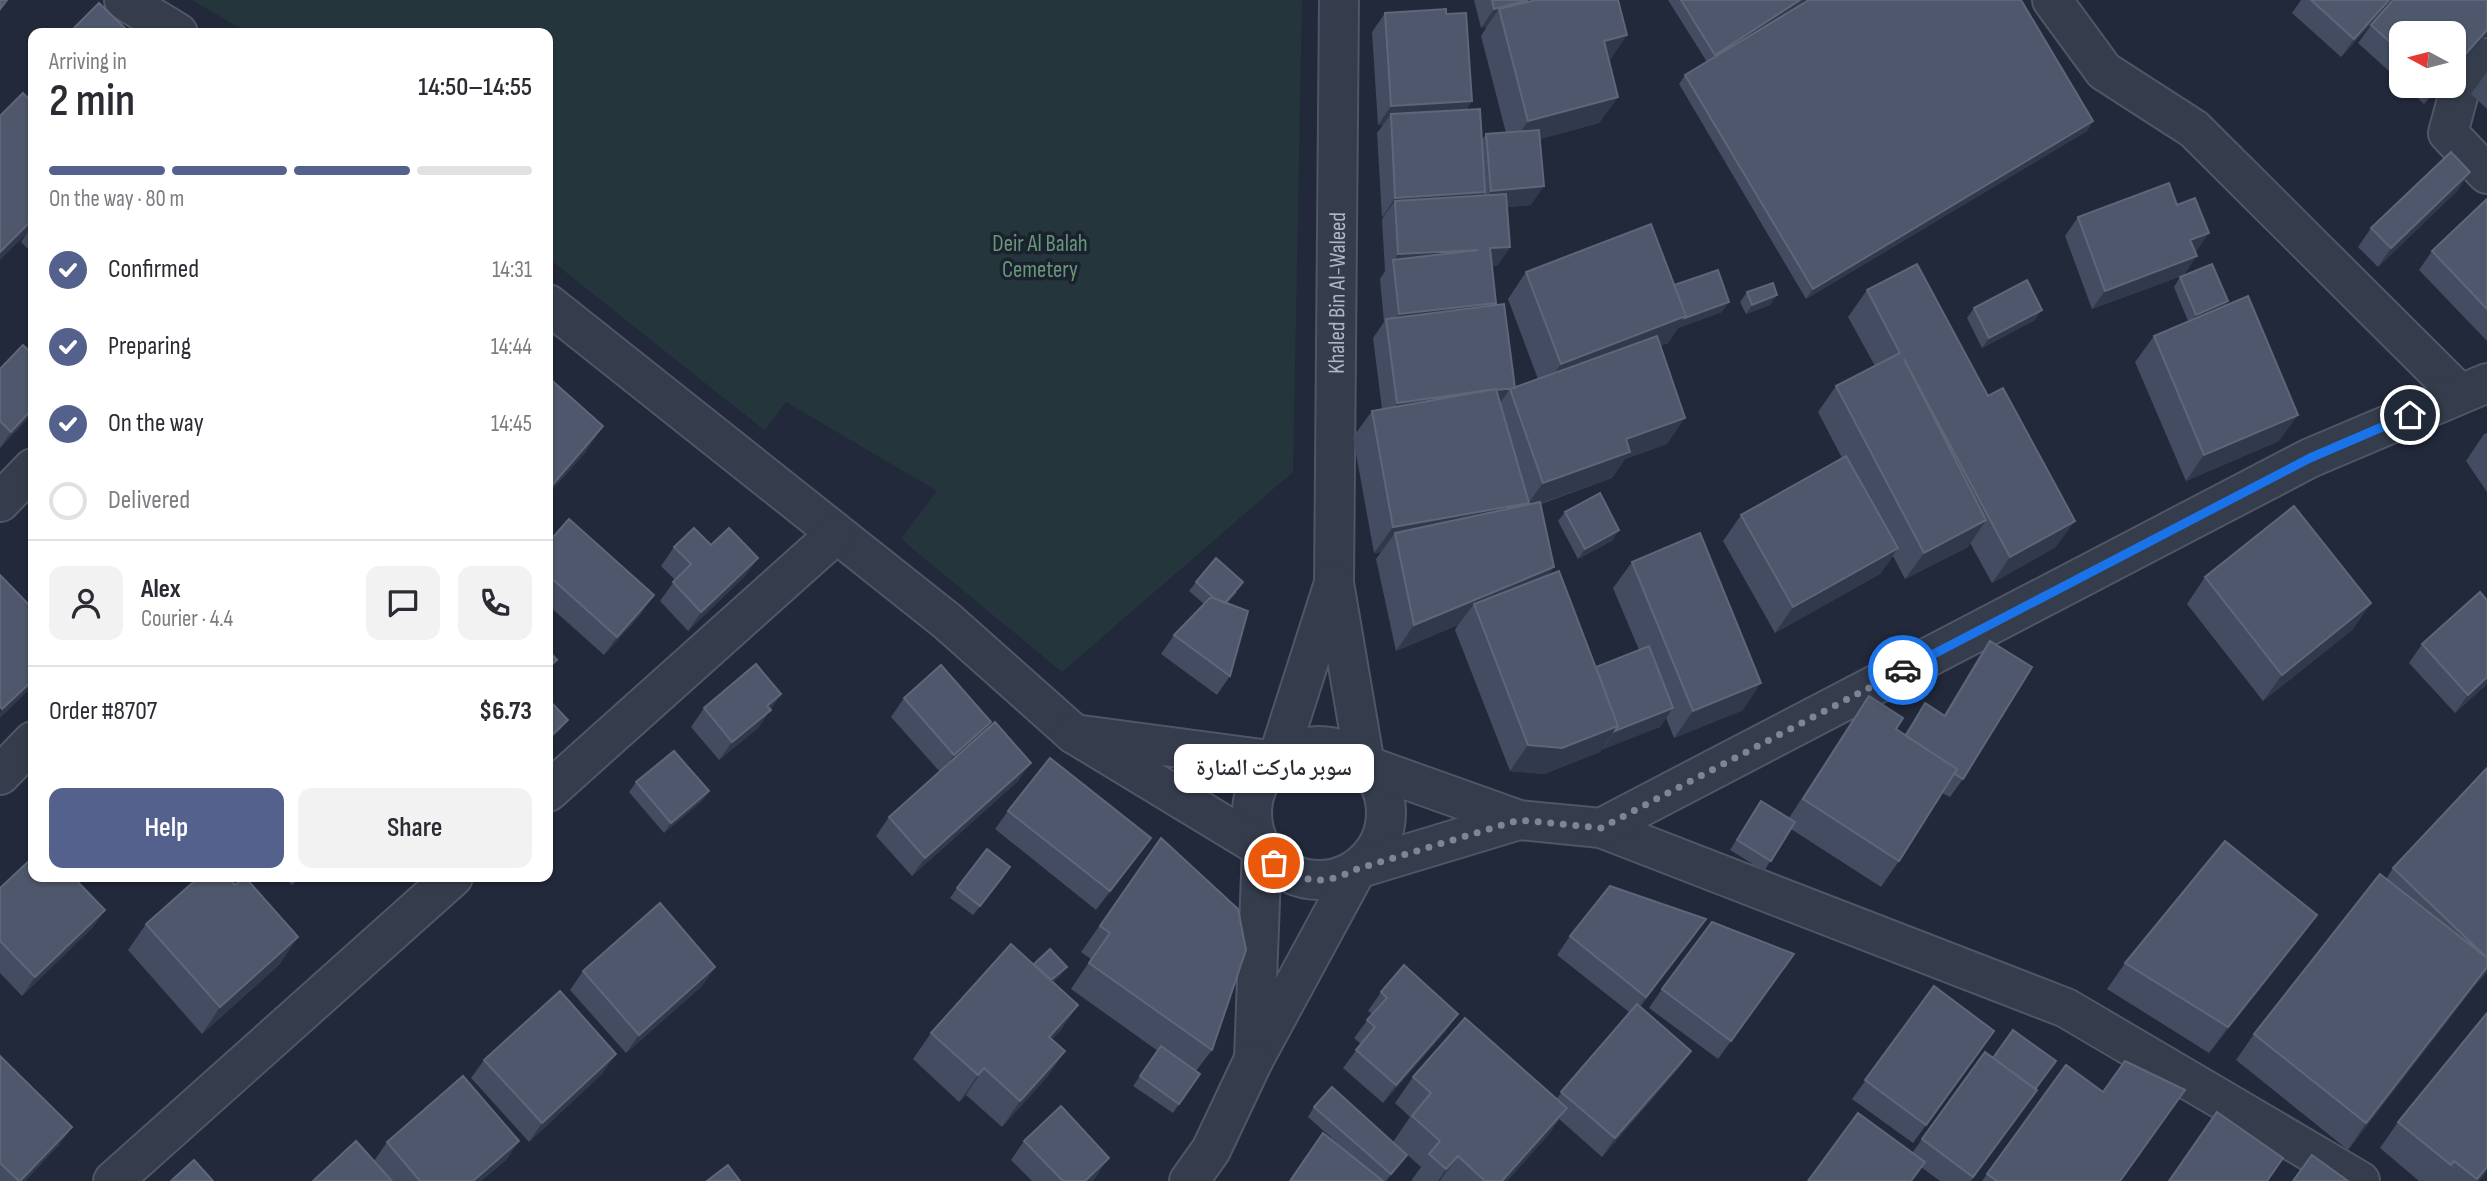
<!DOCTYPE html>
<meta charset="utf-8">
<style>
body{margin:0;font-family:"Sofia Sans Condensed","Noto Naskh Arabic",sans-serif;background:#f2f2f3;color:#2b2b33;height:100vh;display:flex;flex-direction:column;font-size:26px;white-space:nowrap}
*{box-sizing:border-box;margin:0}
p{font-size:23px;color:#7c7c81}
.icon{flex:none;width:38px;height:38px;fill:none;stroke:currentColor;stroke-width:2;stroke-linecap:round;stroke-linejoin:round}
.map{position:relative;flex:1;overflow:hidden}
.drawer{position:absolute;left:28px;top:28px;width:525px;height:854px;display:flex;flex-direction:column;background:#fff;border-radius:14px;box-shadow:0 2px 5px #0004}
.drawer>*{flex:none}
.needle{width:46px;rotate:277deg}
.fabs{position:absolute;left:2389px;top:21px;display:grid;gap:14px}
.fabs a{display:grid;place-items:center;width:77px;height:77px;border-radius:14px;background:#fff;box-shadow:0 2px 5px #0004;font-size:35px}
.pin{position:absolute;display:grid;place-items:center;width:60px;height:60px;color:#fff;margin:-30px;border:4px solid #fff;border-radius:50%;box-shadow:0 2px 7px #0007}
.courier{position:absolute;display:grid;place-items:center;width:70px;height:70px;margin:-35px;border:5px solid #1a73e8;border-radius:50%;background:#fff;color:#222;box-shadow:0 2px 9px #0007}
.bubble{position:absolute;height:49px;border-radius:14px;background:#fff;box-shadow:0 2px 5px #0004;font-size:23px;font-weight:600;line-height:49px;text-align:center}
.summary em{font-style:normal;font-weight:600}
.summary div{display:flex;flex-direction:column-reverse}
.summary{display:flex;align-items:center;justify-content:space-between;height:119px;padding:0 21px}
h1{font-size:46px;font-weight:600;line-height:52px}
.bar{display:grid;grid-template-columns:repeat(4,1fr);gap:10px 7px;align-content:center;height:84px;padding:0 21px}
.bar i{height:9px;border-radius:5px;background:#e1e1e2}
.bar .selected{background:#53618c}
.bar p{grid-column:span 4}
.line{display:flex;align-items:center;gap:18px;padding:0 21px;border-top:2px solid #e1e1e2}
.line div{flex:1}
.round{display:grid;place-items:center;flex:none;width:74px;height:74px;border-radius:14px;background:#f2f2f3}
ol{padding:0 21px;list-style:none}
li{display:flex;align-items:center;gap:21px;height:77px}
li p{margin-inline-start:auto}
li .icon{padding:7px;border-radius:50%;background:#53618c;color:#fff;stroke-width:4}
li:last-child{color:#7c7c81}
li i{width:38px;height:38px;border:4px solid #e1e1e2;border-radius:50%}
.primary-button{display:flex;gap:14px;margin-top:auto;padding:14px 21px}
.primary-button a{flex:1;height:80px;border-radius:14px;background:#53618c;color:#fff;font-size:28px;font-weight:600;line-height:80px;text-align:center}
.primary-button a+a{background:#f2f2f3;color:#2b2b33}
.map>svg:first-child{display:block}
.green{fill:#24363c}
.lines{fill:none;stroke-linecap:round;stroke-linejoin:round}
.minor-casing{stroke:#505665;stroke-width:42}
.minor{stroke:#353c4b;stroke-width:38}
.wall{fill:#434c61}
.shaded-wall{fill:#31394d}
.building{fill:#4f576c;stroke:#5e667a;stroke-width:2}
.done{stroke:#7e8596;stroke-width:7;stroke-dasharray:0 12.6}
.route{stroke:#1a73e8;stroke-width:9}
.labels{text-anchor:middle;stroke-width:7;stroke-linejoin:round;paint-order:stroke}
.park-label{font-size:23px;fill:#679878;stroke:#1b212f}
.street-label{font-size:23px;fill:#b0b6c7;stroke:#1b212f}
</style>
<div class="map">
<svg width="2487" height="1181" viewBox="0 0 2487 1181">
<rect width="100%" height="100%" fill="#22293a"/>
<path class="green" d="M192,0H1302L1293,472L1062,672L901,539L937,491L786,402L765,430L763,429L548,258V33H248Z"/>
<g class="lines">
<g class="minor-casing">
<g id="minor">
<path d="M124,0L178,33"/>
<path d="M2052,0L2104,71L2194,129L2460,394"/>
<path d="M2487,58L2460,89L2448,133L2487,174"/>
<path d="M548,304L947,621L1074,734"/>
<path d="M0,502L33,468"/>
<path id="s1" d="M1334,583L1339,0"/>
<circle cx="1319" cy="813" r="67"/>
<path d="M0,775L33,741"/>
<path d="M548,792L836,534"/>
<path d="M1519,820L1357,869L1254,1059L1262,848L1074,734L1277,761L1334,583L1365,765L1519,820L1601,828L2066,1008L2360,1181"/>
<path d="M1601,828L2310,458L2487,383"/>
<path d="M113,1181L453,877"/>
<path d="M1189,1181L1211,1150L1254,1059"/>
</g>
</g>
<use href="#minor" class="minor"/>
</g>
<path class="wall" d="M1474,0H1618L1609,61L1618,97L1599,123L1540,139L1531,205L1507,207L1510,247L1497,266H1492L1494,305L1515,387L1538,379L1508,299L1526,272L1674,285L1722,312L1678,328L1668,343L1660,346L1667,444L1625,459L1612,478L1541,504L1549,575L1596,667L1639,650L1613,588L1632,562L1743,710L1674,738L1666,718L1660,727L1602,749L1600,752L1544,774L1510,771L1455,630L1458,625L1396,651L1376,559L1381,552L1374,553L1353,437L1372,411L1382,409L1373,338L1384,322L1380,279L1385,271L1382,220L1384,216L1382,217L1377,133L1383,125H1378L1372,32L1385,13L1446,14L1472,101L1466,110L1482,140L1486,134L1506,133L1481,36L1487,26L1481,28Z
M1668,0H1809L2093,121L2087,131L1806,299L1679,84L1685,75L1707,62Z
M2301,0H2393L2341,57L2292,13Z
M2371,25L2401,33V82L2358,43Z
M2487,72V109L2471,94Z
M2405,86H2441L2424,104Z
M33,92V254L21,242L27,233L28,98Z
M2470,172L2457,191L2378,267L2358,247L2371,228Z
M2487,199V341L2419,270L2432,251Z
M2078,217L2195,252L2184,275L2092,309L2065,236Z
M2180,277L2228,301L2225,306L2279,441L2186,481L2135,362L2154,336L2188,321L2174,287Z
M1867,290L2056,547L1992,583L1970,543L1968,547L1905,579L1893,556L1880,574L1775,633L1723,541L1741,515L1842,458L1818,412L1836,386L1875,366L1848,317Z
M1747,292L1777,295L1770,305L1746,314L1740,302Z
M1974,308L2035,320L1982,348L1967,318Z
M0,369L33,413L0,448Z
M2487,433V492L2466,461L2484,434Z
M1565,512L1613,540L1578,559L1558,521Z
M548,543L641,614L604,655L548,605Z
M711,545L758,558L745,576L688,631L660,601L675,580L661,566L674,547Z
M2205,577L2371,603L2352,630L2263,701L2187,604Z
M1196,582L1237,592L1227,603L1230,676L1217,695L1161,654L1174,635L1204,604L1189,591Z
M2487,600V684L2455,713L2409,663L2422,644Z
M1990,641L1963,779L1950,797L1942,793L1899,861L1881,887L1791,829L1764,871L1730,850L1761,801L1789,818L1851,722L1869,696L1896,729L1904,735L1925,703L1944,715L1977,660Z
M781,694L758,728L719,760L691,727L704,708Z
M904,698L983,733L1018,781L912,876L876,836L889,817L940,772L891,717Z
M2487,768V972L2473,988L2348,1150L2236,1060L2254,1034L2386,879L2393,868Z
M636,782L709,791L702,801L664,833L629,792Z
M1008,811L1138,856L1096,910L995,829Z
M1161,838L1212,1050L1196,1071L1200,1074L1173,1113L1133,1086L1158,1051L1071,989L1091,959L1081,952Z
M284,877H300L292,885Z
M1004,877L973,915L950,898L957,888Z
M0,888L105,910L92,928L22,996L0,973Z
M2317,915L2298,941L2209,1053L2107,989L2125,963Z
M1706,919L1693,938L1640,1007L1691,1051L1678,1069L1602,1157L1559,1119L1549,1134L1507,1181H1411L1421,1167L1393,1142L1410,1117L1395,1103L1413,1077L1557,1098L1629,1012L1557,955L1570,936Z
M146,924L280,964L202,1034L128,950Z
M1034,964L1067,967L1060,976L1053,982L1078,1005L1060,1031L1052,1039L1065,1051L1047,1077L1002,1127L966,1095L959,1102L913,1059L931,1033Z
M715,967L702,986L626,1053L570,990L583,971Z
M1781,972L1718,1059L1649,1008L1662,989Z
M1934,986L1994,1031L1913,1143L1852,1099Z
M1381,992L1458,1014L1445,1032L1383,1103L1343,1068L1361,1044L1354,1038L1372,1014L1368,1011Z
M1985,1052L1993,1058L2056,1061L1971,1181H1940L1921,1167L1912,1153Z
M0,1056L72,1127L59,1145L25,1181H0Z
M484,1060L603,1073L529,1142L471,1078Z
M2066,1065L2121,1181H1982Z
M1314,1107L1400,1164L1386,1181H1290L1354,1158L1308,1117Z
M2398,1122L2487,1171L2479,1181H2419L2380,1148Z
M519,1141L506,1160L481,1181H313L374,1161L387,1142Z
M1024,1141L1096,1177L1092,1181H1032L1011,1160Z"/>
<path class="shaded-wall" d="M1528,0H1583L1499,9L1487,26L1481,28L1494,9Z
M1800,0H1809L1709,64L1715,55Z
M2389,0H2393L2341,57L2354,39Z
M2487,30V35L2454,71V67Z
M1627,35L1609,62L1604,41Z
M2437,86H2441L2424,104Z
M1618,97L1599,123L1510,147L1528,121Z
M1472,101L1458,120L1391,114L1383,125H1378L1391,106Z
M2093,121L2087,131L1806,299L1813,289Z
M2470,172L2457,191L2378,267L2391,248Z
M1544,186L1531,205L1478,210L1491,191Z
M1485,192L1472,211L1395,201L1384,216L1382,217L1395,198Z
M33,219V224L27,233L0,260V252Z
M2209,233L2196,252L2177,259L2190,240Z
M1510,247L1497,266L1477,267L1490,248Z
M1478,250L1393,262L1398,254Z
M2197,256L2184,275L2092,309L2105,291Z
M1777,295L1770,305L1746,314L1752,305Z
M2228,301L2221,311L2189,324L2196,315Z
M1729,302L1722,312L1678,328L1668,343L1542,390L1561,364L1686,316Z
M1496,303L1483,321L1388,330L1399,314Z
M2042,310L2035,320L1982,348L1989,338Z
M1510,389L1497,407L1384,422L1397,403Z
M33,408V413L0,448L11,432Z
M2298,415L2279,441L2186,481L2204,455Z
M1685,418L1667,444L1625,459L1612,478L1524,509L1543,483L1626,439Z
M603,426L585,453L548,495V490Z
M1529,503L1510,529L1395,533L1381,552L1374,553L1393,527Z
M1986,520L1968,547L1905,579L1924,553Z
M2075,521L2056,547L1992,583L2010,557Z
M1619,530L1613,540L1578,559L1585,549Z
M1898,548L1880,574L1775,633L1793,607Z
M758,558L745,576L688,631L701,612Z
M1554,567L1536,593L1474,604L1458,625L1396,651L1414,625Z
M654,595L641,614L604,655L617,637Z
M2371,603L2352,630L2263,701L2282,675Z
M2487,677V684L2455,713L2468,695Z
M33,680V686L0,718V713L2,709Z
M1761,683L1743,710L1674,738L1693,711Z
M781,694L758,728L719,760L732,742L767,706Z
M1673,708L1660,727L1602,750L1615,731Z
M568,720L561,729L548,742V739Z
M991,722L978,740L941,773L954,755Z
M1618,726L1600,752L1544,774L1510,771L1528,745Z
M1031,763L1018,781L912,876L925,858Z
M709,791L702,801L664,833L671,823Z
M1151,838L1138,856L1096,910L1110,891Z
M105,910L92,928L22,996L35,977Z
M2317,915L2298,941L2209,1053L2228,1027Z
M1706,919L1693,938L1633,1015L1646,997Z
M298,937L280,964L202,1034L220,1007Z
M715,967L702,986L626,1053L639,1035Z
M1067,967L1060,976L1040,994L1047,984Z
M2487,967V972L2473,988L2348,1150L2366,1123Z
M1078,1005L1060,1031L1031,1063L1049,1037Z
M1458,1014L1445,1032L1383,1103L1396,1085Z
M1065,1051L1047,1077L1002,1127L1020,1101Z
M1691,1051L1678,1069L1602,1157L1615,1138Z
M616,1054L603,1073L529,1142L542,1123Z
M984,1068L966,1095L959,1102L978,1075Z
M1567,1108L1549,1134L1507,1181H1502Z
M72,1127L59,1145L25,1181H20Z
M519,1141L506,1160L481,1181H473Z
M1458,1156L1440,1181H1438L1446,1169Z
M1109,1158L1096,1177L1092,1181H1085Z
M2487,1167V1171L2479,1181H2476Z"/>
<path class="building" d="M0,0H7L0,9Z
M1492,0H1528L1494,9Z
M1536,0H1618L1627,35L1604,41L1618,97L1528,121L1499,9Z
M1681,0H1800L1715,55Z
M1809,0H2021L2093,121L1813,289L1685,75Z
M2311,0H2389L2354,39Z
M2393,0H2487V30L2454,67V33H2401V52L2371,25Z
M99,3L130,33H69Z
M1446,9V14L1466,13L1472,101L1391,106L1385,13Z
M33,92V102L28,97Z
M23,93L33,103V219L0,252V116Z
M1480,109L1485,192L1395,198L1391,114Z
M1539,130L1544,186L1491,191L1486,134Z
M2451,152L2470,172L2391,248L2371,228Z
M2169,183L2177,205L2195,198L2209,233L2190,240L2197,256L2105,291L2078,217Z
M1506,194L1510,247L1490,248L1496,303L1399,314L1393,260L1478,250L1398,254L1395,201Z
M2487,199V309L2432,251Z
M1651,224L1686,316L1561,364L1526,272Z
M1917,264L1988,396L2003,388L2075,521L2010,557L1904,359L1986,520L1924,553L1836,386L1900,353L1867,290Z
M2212,264L2228,301L2196,315L2180,277Z
M1718,270L1729,302L1685,318L1686,316L1674,285Z
M2027,280L2042,310L1989,338L1974,308Z
M1773,283L1777,295L1752,305L1747,292Z
M2248,296L2298,415L2204,455L2154,336Z
M1504,304L1515,388L1496,390V389L1397,403L1386,319Z
M1657,336L1685,418L1626,439L1630,452L1543,483L1510,389Z
M23,345L33,355V408L11,432L0,421V369Z
M548,377L603,426L548,490Z
M1496,389L1529,503L1393,527L1372,411Z
M1846,456L1898,548L1793,607L1741,515Z
M1600,493L1619,530L1585,549L1565,512Z
M1540,502L1554,567L1414,625L1395,533Z
M2294,506L2371,603L2282,675L2205,577Z
M569,519L654,595L617,637L548,575V543Z
M694,528L711,545L729,528L758,558L701,612L673,582L691,564L674,547Z
M1700,533L1761,683L1693,711L1632,562Z
M1216,558L1243,582L1225,603L1215,599L1196,582Z
M1559,571L1618,726L1562,748L1528,745L1474,604Z
M0,575L33,609V680L2,709L0,707Z
M2480,592L2487,600V677L2468,695L2422,644Z
M1211,597L1248,611L1230,676L1174,635Z
M1990,641L2032,667L1963,779L1955,774L1957,769L1906,736L1925,703L1945,716Z
M1649,646L1673,708L1615,731L1618,726L1596,667Z
M548,650L557,660L548,668Z
M756,664L781,694L767,706L771,710L732,742L704,708Z
M941,665L991,722L954,755L904,698Z
M1869,696L1903,718L1896,729L1957,769L1899,861L1803,799Z
M548,699L568,720L548,739Z
M995,722L1031,763L925,858L889,817Z
M674,751L709,791L671,823L636,782Z
M1050,758L1151,838L1110,891L1008,811Z
M2487,768V958L2393,868Z
M1761,801L1795,822L1771,861L1737,840Z
M1161,838L1238,909L1246,950L1212,1050L1089,963L1110,933L1100,926Z
M2225,841L2317,915L2228,1027L2125,963Z
M987,849L1010,867L980,906L957,888Z
M33,857V877H73L105,910L35,977L0,941V888Z
M2380,874L2487,958V967L2366,1123L2254,1034Z
M199,877H228L235,885L245,877L298,937L220,1007L146,924Z
M1610,886L1706,919L1646,997L1570,936Z
M660,903L715,967L639,1035L583,971Z
M1712,922L1794,954L1731,1041L1662,989Z
M1011,944L1078,1005L1049,1037L1065,1051L1020,1101L984,1068L978,1075L931,1033Z
M1050,949L1067,967L1051,980L1034,964Z
M1404,965L1458,1014L1396,1085L1356,1050L1375,1027L1367,1020L1387,998L1381,992Z
M1934,986L1994,1031L1926,1125L1865,1080Z
M560,991L616,1054L542,1123L484,1060Z
M1637,1004L1691,1051L1615,1138L1561,1092Z
M2487,1013V1167L2477,1179L2454,1161L2451,1165L2398,1122Z
M1465,1018L1567,1108L1502,1181H1485L1458,1156L1446,1169L1429,1154L1440,1141L1412,1116L1431,1093L1413,1077Z
M2013,1030L2056,1061L2035,1089L1993,1058Z
M1161,1046L1200,1074L1179,1104L1140,1076Z
M1985,1052L2037,1090L1973,1177L1922,1139Z
M0,1056L72,1127L20,1181H19L0,1163Z
M2125,1061L2185,1090L2120,1181H1997L1987,1174L2066,1065L2103,1092Z
M463,1076L519,1141L473,1181H420L387,1142Z
M1332,1087L1407,1155L1391,1174L1314,1107Z
M1061,1106L1109,1158L1085,1181H1063L1024,1141Z
M2217,1112L2283,1158L2267,1181H2169Z
M1858,1113L1925,1162L1911,1181H1808Z
M1323,1133L1383,1181H1290Z
M356,1141L392,1181H313Z
M2312,1155L2348,1181H2293Z
M194,1160L213,1181H171Z
M728,1165L740,1181H707Z"/>
<g class="lines">
<path class="done" d="M1274,863C1305,884 1324,885 1357,869L1519,820L1601,828L1903,670"/>
<path class="route" d="M1903,670L2310,458L2410,415"/>
</g>
<g class="labels">
<g class="park-label">
<text x="1040" y="251">Deir Al Balah<tspan x="1040" dy="26">Cemetery</tspan></text>
</g>
<g class="street-label">
<text dy="8" stroke="none"><textPath href="#s1" startOffset="290">Khaled Bin Al-Waleed</textPath></text>
</g>
</g>
</svg>
<div class="fabs">
<a><svg class="needle" viewBox="-14 -14 28 28"><path d="M0-13l5 13h-10z" fill="#e53935"/><path d="M0 13l5-13h-10z" fill="#7c7c81"/></svg></a>
</div>
<div class="pin" style="left:1274px;top:863px;background:#ea580c"><svg class="icon" aria-label="bag" viewBox="0 0 24 24"><path d="M5 8h14l-1 12H6zM9 8a3 3 0 0 1 6 0"/></svg></div>
<div class="pin" style="left:2410px;top:415px;background:#1f2937"><svg class="icon" aria-label="home" viewBox="0 0 24 24"><path d="M3 11l9-7 9 7M6 9v11h12V9"/></svg></div>
<div class="courier" style="left:1903px;top:670px"><svg class="icon" aria-label="car" viewBox="0 0 24 24"><path d="M5 17H2v-5l4-1 3-4h7l3 4 3 1v5h-3M9 17h6M6 11h13"/><circle cx="7" cy="17" r="2"/><circle cx="17" cy="17" r="2"/></svg></div>
<div class="bubble" style="left:1174px;top:744px;width:200px">سوبر ماركت المنارة</div>
<section class="drawer">
<div class="summary"><div><h1>2 min</h1><p>Arriving in</p></div><em>14:50–14:55</em></div>
<div class="bar"><i class="selected"></i><i class="selected"></i><i class="selected"></i><i></i><p>On the way · 80 m</p></div>
<ol>
<li><svg class="icon" aria-label="check" viewBox="0 0 24 24"><path d="M5 12l5 5 9-10"/></svg>Confirmed<p>14:31</p></li>
<li><svg class="icon" aria-label="check" viewBox="0 0 24 24"><path d="M5 12l5 5 9-10"/></svg>Preparing<p>14:44</p></li>
<li><svg class="icon" aria-label="check" viewBox="0 0 24 24"><path d="M5 12l5 5 9-10"/></svg>On the way<p>14:45</p></li>
<li><i></i>Delivered</li>
</ol>
<div class="line" style="height:126px"><a class="round"><svg class="icon" aria-label="person" viewBox="0 0 24 24"><circle cx="12" cy="8" r="4"/><path d="M4 21q1-7 8-7t8 7"/></svg></a><div><b>Alex</b><p>Courier · 4.4</p></div><a class="round"><svg class="icon" aria-label="chat" viewBox="0 0 24 24"><path d="M4 5h16v11H9l-5 4z"/></svg></a><a class="round"><svg class="icon" aria-label="phone" viewBox="0 0 24 24"><path d="M5 4h4l2 5-3 2q2 4 5 5l2-3 5 2v4C11 20 4 13 5 4z"/></svg></a></div>
<div class="line" style="height:91px"><div>Order #8707</div><b>$6.73</b></div>
<div class="primary-button"><a>Help</a><a>Share</a></div>
</section>
</div>
